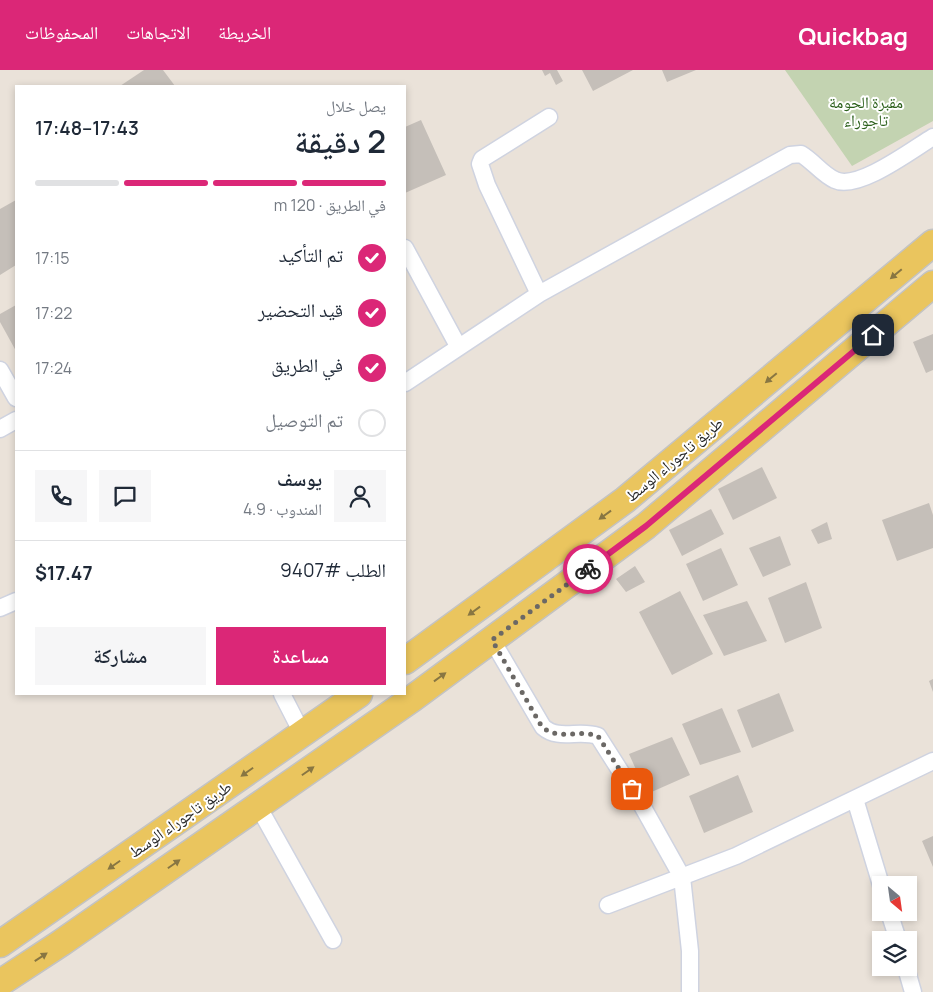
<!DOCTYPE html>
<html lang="ar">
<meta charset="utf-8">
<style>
body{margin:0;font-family:Manrope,"Noto Naskh Arabic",sans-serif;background:#f6f6f7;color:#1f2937;direction:rtl;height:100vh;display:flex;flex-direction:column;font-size:19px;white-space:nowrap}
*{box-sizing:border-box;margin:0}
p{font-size:16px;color:#747a83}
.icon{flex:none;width:28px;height:28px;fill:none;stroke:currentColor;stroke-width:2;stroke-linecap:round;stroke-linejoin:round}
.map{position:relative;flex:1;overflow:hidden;direction:ltr}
.side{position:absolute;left:15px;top:15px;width:391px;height:610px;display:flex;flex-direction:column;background:#fff;border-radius:0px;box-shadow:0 2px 8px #0003;direction:rtl}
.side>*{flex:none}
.needle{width:32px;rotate:151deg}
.tools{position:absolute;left:872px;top:806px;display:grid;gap:10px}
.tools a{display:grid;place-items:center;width:45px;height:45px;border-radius:0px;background:#fff;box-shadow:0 2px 8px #0003;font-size:25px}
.pin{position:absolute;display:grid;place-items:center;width:42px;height:42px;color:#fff;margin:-21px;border-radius:10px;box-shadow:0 2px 8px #0006}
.courier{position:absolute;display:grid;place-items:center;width:50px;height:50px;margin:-25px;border:4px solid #db2777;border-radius:50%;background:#fff;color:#222;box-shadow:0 1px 6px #0007}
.headline em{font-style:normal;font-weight:600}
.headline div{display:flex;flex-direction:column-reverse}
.headline{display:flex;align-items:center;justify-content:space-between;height:85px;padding:0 20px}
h1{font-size:32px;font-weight:600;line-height:38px}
.bar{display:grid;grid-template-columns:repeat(4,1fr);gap:8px 5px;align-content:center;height:60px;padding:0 20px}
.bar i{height:6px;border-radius:4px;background:#e0e1e3}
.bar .selected{background:#db2777}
.bar p{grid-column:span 4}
.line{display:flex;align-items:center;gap:12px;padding:0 20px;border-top:1px solid #e0e1e3}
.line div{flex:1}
.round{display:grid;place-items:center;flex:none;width:52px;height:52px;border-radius:0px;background:#f6f6f7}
ol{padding:0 20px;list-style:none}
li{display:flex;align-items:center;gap:15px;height:55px}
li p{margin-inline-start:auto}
li .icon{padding:5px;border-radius:50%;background:#db2777;color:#fff;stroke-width:4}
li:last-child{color:#747a83}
li i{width:28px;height:28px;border:2px solid #e0e1e3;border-radius:50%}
.action{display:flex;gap:10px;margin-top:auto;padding:10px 20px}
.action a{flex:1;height:58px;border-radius:0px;background:#db2777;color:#fff;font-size:20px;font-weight:600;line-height:58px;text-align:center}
.action a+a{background:#f6f6f7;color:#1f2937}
header{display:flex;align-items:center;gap:30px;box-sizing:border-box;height:70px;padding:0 25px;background:#db2777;color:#fff}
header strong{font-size:24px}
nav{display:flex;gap:28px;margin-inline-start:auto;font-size:18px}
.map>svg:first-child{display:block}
.cemetery{fill:#c3d3b1}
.building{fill:#c5bfb9}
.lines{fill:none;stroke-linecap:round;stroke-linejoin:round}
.street-casing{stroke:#cfd3e0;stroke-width:19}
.primary-casing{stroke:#c3c3c3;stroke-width:29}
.street{stroke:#fff;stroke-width:16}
.primary{stroke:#eac55e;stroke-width:26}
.oneway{fill:#887642}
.done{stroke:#6b6865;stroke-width:5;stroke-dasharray:0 9}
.route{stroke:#db2777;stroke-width:6}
.labels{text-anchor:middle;stroke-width:4;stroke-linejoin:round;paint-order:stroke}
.park-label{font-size:16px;fill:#2c601c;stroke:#fff}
.street-label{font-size:16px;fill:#272727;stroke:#fff}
</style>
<header>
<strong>Quickbag</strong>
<nav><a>الخريطة</a><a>الاتجاهات</a><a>المحفوظات</a></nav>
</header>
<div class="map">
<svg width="933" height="922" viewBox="0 0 933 922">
<rect width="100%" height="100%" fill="#eae2d9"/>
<path class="cemetery" d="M785,0H933V51L852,96Z"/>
<path class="building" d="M144,0H163L175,16H120Z
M542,0H557L563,11L556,15L550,3L545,6Z
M582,0H633L593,21Z
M662,0H696L667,12Z
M421,50L446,105L405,123V57Z
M16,130V195L0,205V139Z
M16,235V281L0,252V244Z
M933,264V300L926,303L913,272Z
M762,397L777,428L733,450L718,419Z
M929,433L933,445V478L897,491L882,450Z
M711,439L724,464L682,486L669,460Z
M827,452L832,469L818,474L811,460Z
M780,466L791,495L763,507L749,478Z
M721,478L738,515L703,531L686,494Z
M635,496L645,512L626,522L616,509Z
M806,512L822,558L785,573L768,528Z
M680,521L713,584L672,605L639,542Z
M747,531L767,571L724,586L703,545Z
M933,609V622L929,611Z
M779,623L794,661L752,678L737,640Z
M722,638L741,682L700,695L682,654Z
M672,667L690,705L647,724L629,684Z
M738,705L753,742L704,763L689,726Z
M933,766V797L922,771Z"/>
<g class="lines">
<g class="street-casing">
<path id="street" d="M405,178L458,276
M539,224L487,115L480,94L482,89L549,47
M0,300L16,328
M405,313L539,224L790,85L801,84C813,91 823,105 835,110C858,121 913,79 933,67
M0,359L16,350
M0,538L16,531
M492,570L543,657C559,671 579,659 598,666L640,732L682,807L690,881V922
M282,624L302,663
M855,729L881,815
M258,736L333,870
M608,835L736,786L933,691
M889,842L898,870
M906,898L913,922"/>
</g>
<g class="primary-casing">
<path id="primary" d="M405,591L625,430L933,173
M0,874L359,624
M0,913L61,873L413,628L646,456L933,214"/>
</g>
<use href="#street" class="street"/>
<use href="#primary" class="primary"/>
</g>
<defs><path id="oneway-solid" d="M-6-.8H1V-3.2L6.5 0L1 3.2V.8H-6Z" transform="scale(1.25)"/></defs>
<g class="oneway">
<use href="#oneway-solid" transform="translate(896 204) rotate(140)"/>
<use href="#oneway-solid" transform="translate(771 308) rotate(140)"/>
<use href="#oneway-solid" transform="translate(605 445) rotate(144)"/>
<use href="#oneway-solid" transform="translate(474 541) rotate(144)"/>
<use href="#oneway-solid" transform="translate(440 607) rotate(-36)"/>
<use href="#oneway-solid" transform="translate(308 701) rotate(-35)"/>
<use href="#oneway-solid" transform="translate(247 702) rotate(145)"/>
<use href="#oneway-solid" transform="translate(174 794) rotate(-35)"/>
<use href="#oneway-solid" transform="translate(114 795) rotate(145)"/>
<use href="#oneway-solid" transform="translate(41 887) rotate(-33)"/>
</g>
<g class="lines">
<path class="done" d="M588,499L492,570L542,657C559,671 579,659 598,666L632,719"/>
<path class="route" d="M588,499L646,456L873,265"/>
</g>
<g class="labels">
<g class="park-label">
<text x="866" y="38">مقبرة الحومة<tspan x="866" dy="18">تاجوراء</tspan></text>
</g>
<g class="street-label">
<text transform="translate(674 389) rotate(-40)" y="6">طريق تاجوراء الوسط</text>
<text transform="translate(180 749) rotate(-35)" y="6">طريق تاجوراء الوسط</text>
</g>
</g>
</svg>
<div class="tools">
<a><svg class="needle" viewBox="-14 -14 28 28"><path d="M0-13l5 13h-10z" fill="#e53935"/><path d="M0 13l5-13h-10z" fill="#747a83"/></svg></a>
<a><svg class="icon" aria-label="layers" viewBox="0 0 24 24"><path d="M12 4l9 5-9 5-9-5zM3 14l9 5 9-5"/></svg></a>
</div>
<div class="pin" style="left:632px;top:719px;background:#ea580c"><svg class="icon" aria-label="bag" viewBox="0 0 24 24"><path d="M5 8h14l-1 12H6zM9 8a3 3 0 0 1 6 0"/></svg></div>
<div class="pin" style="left:873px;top:265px;background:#1f2937"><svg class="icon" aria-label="home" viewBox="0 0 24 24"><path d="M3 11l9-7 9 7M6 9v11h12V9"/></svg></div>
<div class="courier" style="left:588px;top:499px"><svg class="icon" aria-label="bike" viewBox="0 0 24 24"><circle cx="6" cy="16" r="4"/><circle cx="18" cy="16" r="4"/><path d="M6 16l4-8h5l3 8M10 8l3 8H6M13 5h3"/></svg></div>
<section class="side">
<div class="headline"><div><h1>2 دقيقة</h1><p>يصل خلال</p></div><em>17:43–17:48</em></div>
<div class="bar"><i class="selected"></i><i class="selected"></i><i class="selected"></i><i></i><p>في الطريق · 120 m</p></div>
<ol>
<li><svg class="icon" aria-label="check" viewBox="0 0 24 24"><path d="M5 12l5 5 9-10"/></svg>تم التأكيد<p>17:15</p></li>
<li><svg class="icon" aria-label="check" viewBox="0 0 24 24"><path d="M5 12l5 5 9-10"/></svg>قيد التحضير<p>17:22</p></li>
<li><svg class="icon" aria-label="check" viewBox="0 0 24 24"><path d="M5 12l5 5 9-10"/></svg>في الطريق<p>17:24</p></li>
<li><i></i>تم التوصيل</li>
</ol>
<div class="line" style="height:90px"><a class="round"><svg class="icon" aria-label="person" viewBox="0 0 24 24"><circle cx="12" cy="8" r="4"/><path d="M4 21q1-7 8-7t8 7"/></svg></a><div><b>يوسف</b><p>المندوب · 4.9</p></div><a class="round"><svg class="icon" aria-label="chat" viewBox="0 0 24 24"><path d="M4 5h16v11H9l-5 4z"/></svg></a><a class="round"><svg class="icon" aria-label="phone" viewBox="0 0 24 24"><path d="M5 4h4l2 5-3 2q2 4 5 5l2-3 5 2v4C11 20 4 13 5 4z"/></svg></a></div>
<div class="line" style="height:65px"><div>الطلب #9407</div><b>$17.47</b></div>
<div class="action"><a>مساعدة</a><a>مشاركة</a></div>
</section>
</div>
